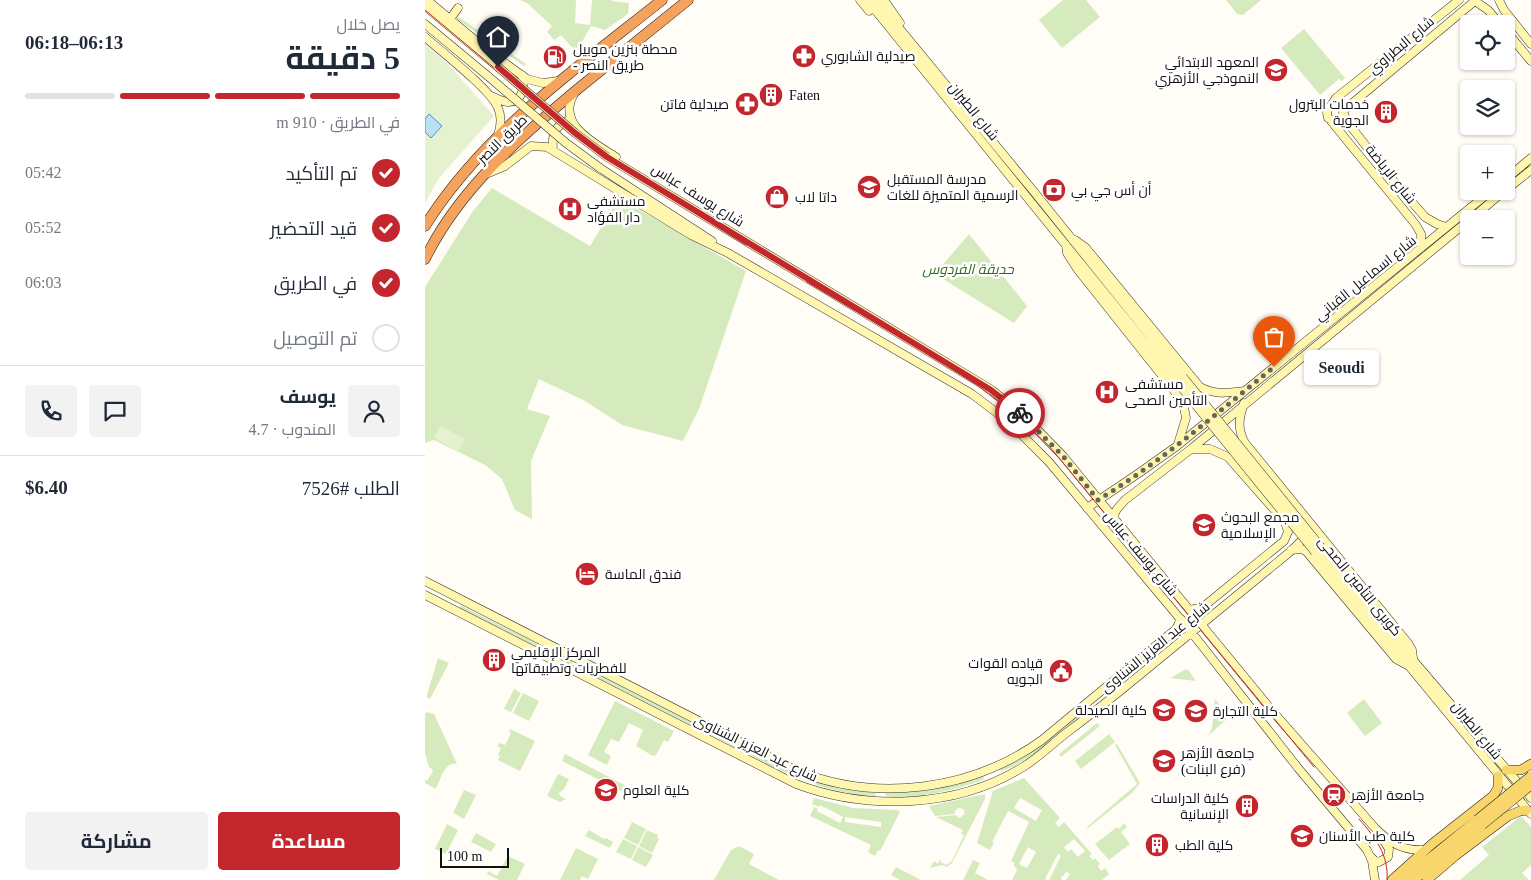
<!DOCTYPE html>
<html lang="ar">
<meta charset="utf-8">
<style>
body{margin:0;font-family:"Times New Roman",Cairo,serif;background:#f2f2f3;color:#1f2937;direction:rtl;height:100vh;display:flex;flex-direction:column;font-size:19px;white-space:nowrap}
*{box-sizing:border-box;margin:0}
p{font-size:16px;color:#747a83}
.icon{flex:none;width:28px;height:28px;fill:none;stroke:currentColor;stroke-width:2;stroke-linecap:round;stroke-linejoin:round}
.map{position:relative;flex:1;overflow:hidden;direction:ltr}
.sheet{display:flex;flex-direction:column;background:#fff;width:425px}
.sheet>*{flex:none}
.tools{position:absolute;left:1035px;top:15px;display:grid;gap:10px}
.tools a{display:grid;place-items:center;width:55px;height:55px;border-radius:5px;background:#fff;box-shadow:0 1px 4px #0004;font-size:25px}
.scale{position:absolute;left:15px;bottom:12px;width:69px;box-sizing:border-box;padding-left:5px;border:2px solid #111;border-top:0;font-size:14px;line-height:18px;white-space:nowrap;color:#111;-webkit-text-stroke:4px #fff;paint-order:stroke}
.pin{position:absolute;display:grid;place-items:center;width:42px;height:42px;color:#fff;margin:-51px -21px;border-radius:50% 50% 50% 0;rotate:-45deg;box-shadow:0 0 5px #0007}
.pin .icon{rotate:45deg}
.courier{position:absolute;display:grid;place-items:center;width:50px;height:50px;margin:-25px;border:4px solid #c4262e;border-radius:50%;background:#fff;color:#222;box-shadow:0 1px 6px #0007}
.bubble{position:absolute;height:35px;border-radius:5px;background:#fff;box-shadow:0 1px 4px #0004;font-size:16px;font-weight:700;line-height:35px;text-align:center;direction:rtl}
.headline em{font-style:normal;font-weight:700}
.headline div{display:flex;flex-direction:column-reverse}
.headline{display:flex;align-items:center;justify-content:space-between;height:85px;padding:0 25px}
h1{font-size:32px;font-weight:700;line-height:38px}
.bar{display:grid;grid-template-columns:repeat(4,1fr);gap:8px 5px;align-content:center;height:60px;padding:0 25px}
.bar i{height:6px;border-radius:4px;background:#e0e1e3}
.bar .current{background:#c4262e}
.bar p{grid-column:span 4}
.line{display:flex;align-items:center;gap:12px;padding:0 25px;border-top:1px solid #e0e1e3}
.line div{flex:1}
.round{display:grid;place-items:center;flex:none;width:52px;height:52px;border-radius:5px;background:#f2f2f3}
ol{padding:0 25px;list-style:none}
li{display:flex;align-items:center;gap:15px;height:55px}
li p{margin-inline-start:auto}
li .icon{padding:5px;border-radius:50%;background:#c4262e;color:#fff;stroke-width:4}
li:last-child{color:#747a83}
li i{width:28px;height:28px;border:2px solid #e0e1e3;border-radius:50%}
.action{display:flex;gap:10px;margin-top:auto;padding:10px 25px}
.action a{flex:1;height:58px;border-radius:5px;background:#c4262e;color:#fff;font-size:20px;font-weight:700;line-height:58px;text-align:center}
.action a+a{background:#f2f2f3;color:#1f2937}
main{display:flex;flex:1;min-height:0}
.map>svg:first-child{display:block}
.green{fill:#d5ebbd;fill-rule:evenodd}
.pitch{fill:#e6f2cf}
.water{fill:#b9e0f7;stroke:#3f96cf}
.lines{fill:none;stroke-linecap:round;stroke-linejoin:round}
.secondary-casing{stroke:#333;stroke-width:9}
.primary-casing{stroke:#222;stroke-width:10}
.highway-casing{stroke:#222;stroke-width:11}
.secondary{stroke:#fff6b0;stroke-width:8}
.primary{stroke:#f9d66b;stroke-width:9}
.highway{stroke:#f5a25d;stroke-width:10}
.rail{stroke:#c4262e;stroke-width:1}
.secondary-bridge-casing{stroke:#333;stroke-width:9;stroke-linecap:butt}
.primary-bridge-casing{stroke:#222;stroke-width:10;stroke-linecap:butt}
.secondary-bridge{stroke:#fff6b0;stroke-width:8}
.primary-bridge{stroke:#f9d66b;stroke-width:9}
.done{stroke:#646461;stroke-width:5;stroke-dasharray:0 9}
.route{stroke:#c4262e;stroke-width:6}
.labels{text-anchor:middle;stroke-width:5;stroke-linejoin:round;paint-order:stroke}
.street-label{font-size:14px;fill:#111;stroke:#fff}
.poi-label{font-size:14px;fill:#111;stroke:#fff;text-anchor:start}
.park-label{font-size:14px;font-style:italic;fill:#2f6b1f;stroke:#fff}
</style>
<main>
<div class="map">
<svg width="1106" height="880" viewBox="0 0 1106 880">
<rect width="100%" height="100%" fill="#fffdf5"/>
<path class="green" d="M95,0H151L150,23L165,25L167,0H187V1L204,3L203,14L180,30L166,26L151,52L136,35L129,40L122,32L127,26L102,3Z
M638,0H661L675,17L637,48L614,20Z
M801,0H836L818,15L812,14Z
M34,17L101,64L99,66L32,19Z
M879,29L920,78L917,81L914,79L895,95L856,48Z
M67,188L165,246L194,198L321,271L274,409L258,441L197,425L160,401L114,379L102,409L125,416L106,461L107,519L90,510L77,479L60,465L9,440L0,443V287L48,211Z
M544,234L602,306L589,323L510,274Z
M35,605L147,661L148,663L145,664L35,608Z
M755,629L757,632L694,685L692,682Z
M13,658L24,663L5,699L2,697V695Z
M159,666L318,747V750H315L157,670L156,668Z
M761,669L764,671L771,681L745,678Z
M89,689L96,693L86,712L79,709Z
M98,693L114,701L104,721L88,713Z
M790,699L804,717L783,736L787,728Z
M939,699L957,723L940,736L922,713Z
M190,701L249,731L243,742L239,740L231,755L228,756L211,746L218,730L204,723L194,742L186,739L179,752L186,756L182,765L163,755Z
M662,707L665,708V710C645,726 598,768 575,771L576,768L604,753Z
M2,712L9,714L32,764C19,762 16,779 11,789L0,783V780L2,781L8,771L7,769L4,767L0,753V714Z
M672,723L675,726L636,757L634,754Z
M85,729L110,741L95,771L73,760L75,756L73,755L76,748L72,746L75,743L80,745L86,733L84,732Z
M684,734L690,742L656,769L650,761Z
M692,744L715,783L708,792L662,829L663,826L712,784L690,745Z
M328,753L386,780L412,788L450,793L451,795L449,797C405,793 367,777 328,757L326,755Z
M140,754L209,790L206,796L137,761Z
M133,774L144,779L139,789L134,793L135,796L141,799L135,802L122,796Z
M557,776L559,778L558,780C540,787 476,804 460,795L461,793C495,791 525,787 557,776Z
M599,778L635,818L630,823L634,827L639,822L667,854L664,856L668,860L670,858L675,864L673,866L676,871L680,868L684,874L677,880H641L645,874L641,872L638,876H637L636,880H624L636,856L633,854L620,879L622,880H587L592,870L589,865V863L586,861L604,822L583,811L567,842L569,843L565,850L552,843L568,791ZM595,798L617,810L611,821L589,808ZM649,839L660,851L653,857L646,849L643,852L639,847ZM603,847L611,852L602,868L594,864Z
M39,790L51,795L39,819L28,813Z
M560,794V799L527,863L522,867L517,865L505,868L509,861L513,864L515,859L516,862L521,865L527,861L539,835L536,834L538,830L511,817L530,815L535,818L540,813L538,809L534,808L530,811V814L510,816L504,806Z
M389,798L428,808L473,810L475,812L455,851L453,850L450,856L443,852L446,845L385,816L389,807L393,809L392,811L415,823L418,817L395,805L394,807L387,804ZM420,817L456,822V827L420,822Z
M1096,816L1106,827V865L1097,873L1104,880H1035L1064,855L1057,847Z
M207,822L221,829L213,845L199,838Z
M699,823L702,827L696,832L705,844L684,860L670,844L692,827L694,829Z
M22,824L33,830L21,854L10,849Z
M164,830L179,839L181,838L188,842L185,848L160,836Z
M222,830L233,835L232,838L234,839L227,853L214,846Z
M51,833L71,844L66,852L46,842Z
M198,839L212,846L206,859L191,852Z
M314,846L329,854L324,864L354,880H289L306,850Z
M213,847L228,855L221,867L207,860Z
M151,848L173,859L163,879L157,876L155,880H135Z
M83,856L100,864L92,880H74L62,874L63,871L72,876Z
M548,860L555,863L550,873L563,880H538Z
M471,867L496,880H475L466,875Z"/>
<path class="pitch" d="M0,44L23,64L69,116L14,178L0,203Z
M15,426L40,439L33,451L9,438Z"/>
<path class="water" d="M4,114L17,126L6,138L0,132V119Z"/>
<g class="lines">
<g class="secondary-casing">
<path id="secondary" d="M2,0L63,51L102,79L118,83L133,81
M435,0L444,11
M442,0L752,382
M451,0L610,193L758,377
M459,0L475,23
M1074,0L1079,10L1106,44
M1050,1L1063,10L1075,24
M0,6L73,67
M25,19L33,8
M0,24L64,77
M1081,31L1106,61
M0,37C17,52 66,90 73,108C77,117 76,126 73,135
M149,94C131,124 169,143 191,157
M66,96C71,98 76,101 82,102C97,103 101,87 97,75
M906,106L911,98L1034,0
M918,111L1051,0
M918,114L915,120L908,121L903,118L902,113L904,107L908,105L916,107L923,123L971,184L1000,217L1012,224L1021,227
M906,121L991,225L996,234V248
M128,150C127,137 128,127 142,121
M182,157L567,390L602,419L638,456L849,713L950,828C965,843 978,851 1000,850
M175,168L287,241
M61,174L80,166L106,146L122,147L266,235L303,253L547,394L584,422L624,462L767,633L873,768L942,850L947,861L950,880
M1081,179L1106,158
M1081,190L1106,170
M1046,219L1079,191
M650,240L661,248L775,387C791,395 802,393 819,391
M641,245L642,253L653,270L758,402L761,418L753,444
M819,403C814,418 812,429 820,443L983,643L987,650L988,658
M662,508L714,473L752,446L1066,191
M688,517L692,509L700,500L766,449L1044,220
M896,547L988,660L1106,798
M866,550L876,549L881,551L971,659L982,665
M890,552L1106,814
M0,581L370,770C451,803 546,791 617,740L751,629L756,619
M0,595L371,784C443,811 532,808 598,767C613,758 626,745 640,734C664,716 688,697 711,678C763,636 814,593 866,551L880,537L885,525
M765,610L778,607L859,541L863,532L860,522L803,457L785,449H766
M946,857L950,861L954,862L963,857L964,849L959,841"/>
</g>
<g class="primary-casing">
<path id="primary" d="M1081,770H1096L1106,764
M967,880L1007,844L1068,796L1073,788V776
M978,880L1052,820
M989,880L1057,825
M1002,880L1030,856L1083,816L1095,811L1102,810"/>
</g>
<g class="highway-casing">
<path id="highway" d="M0,226C59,132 152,68 237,0
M0,259C34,189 95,137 154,88C190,59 226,30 263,0"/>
</g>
<use href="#secondary" class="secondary"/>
<use href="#primary" class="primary"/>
<use href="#highway" class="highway"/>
<path class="rail" d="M0,10L164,147L321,245
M382,282L500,352L552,385L593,417L624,446L648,475L889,767
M934,819C950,837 964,855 962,880"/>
<g class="secondary-bridge-casing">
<path id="secondary-bridge" d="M73,67L150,133L182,157
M64,77L141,143L175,168
M758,377L896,547
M752,382L890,552"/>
</g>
<g class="primary-bridge-casing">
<path id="primary-bridge" d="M1052,820L1106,776
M1057,825L1106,785"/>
</g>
<use href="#secondary-bridge" class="secondary-bridge"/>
<use href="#primary-bridge" class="primary-bridge"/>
</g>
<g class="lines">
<path class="done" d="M595,413L638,456L673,500C736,462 792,413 849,367"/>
<path class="route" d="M73,67L150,133L182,157L566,390L595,413"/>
</g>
<defs>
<g id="pharmacy-disc" transform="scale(1.25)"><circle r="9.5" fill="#c4262e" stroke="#fff"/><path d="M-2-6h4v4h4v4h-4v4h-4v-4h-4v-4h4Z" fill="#fff"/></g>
<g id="fuel-disc" transform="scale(1.25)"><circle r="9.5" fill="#c4262e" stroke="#fff"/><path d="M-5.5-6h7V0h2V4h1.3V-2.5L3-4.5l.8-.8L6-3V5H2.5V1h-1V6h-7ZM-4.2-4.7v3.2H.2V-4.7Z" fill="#fff"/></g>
<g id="school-disc" transform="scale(1.25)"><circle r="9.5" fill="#c4262e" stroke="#fff"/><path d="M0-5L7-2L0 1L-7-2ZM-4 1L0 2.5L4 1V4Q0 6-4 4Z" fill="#fff"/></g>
<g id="building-disc" transform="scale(1.25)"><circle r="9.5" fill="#c4262e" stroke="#fff"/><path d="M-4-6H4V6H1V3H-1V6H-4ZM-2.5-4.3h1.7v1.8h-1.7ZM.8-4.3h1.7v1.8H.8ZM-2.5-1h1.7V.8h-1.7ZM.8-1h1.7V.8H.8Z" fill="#fff"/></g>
<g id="bank-disc" transform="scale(1.25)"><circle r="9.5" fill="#c4262e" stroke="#fff"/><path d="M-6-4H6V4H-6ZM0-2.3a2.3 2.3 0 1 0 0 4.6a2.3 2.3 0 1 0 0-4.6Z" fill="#fff"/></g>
<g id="shop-disc" transform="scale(1.25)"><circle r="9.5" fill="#c4262e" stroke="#fff"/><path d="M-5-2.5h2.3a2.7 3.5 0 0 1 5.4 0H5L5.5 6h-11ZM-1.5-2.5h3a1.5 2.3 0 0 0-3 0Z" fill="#fff"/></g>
<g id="hospital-disc" transform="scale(1.25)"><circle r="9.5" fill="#c4262e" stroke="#fff"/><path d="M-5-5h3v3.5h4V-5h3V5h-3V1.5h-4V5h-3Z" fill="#fff"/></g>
<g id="university-disc" transform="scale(1.25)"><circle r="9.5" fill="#c4262e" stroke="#fff"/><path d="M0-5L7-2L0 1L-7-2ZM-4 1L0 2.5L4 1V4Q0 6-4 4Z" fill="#fff"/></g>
<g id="hotel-disc" transform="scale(1.25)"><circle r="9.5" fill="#c4262e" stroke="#fff"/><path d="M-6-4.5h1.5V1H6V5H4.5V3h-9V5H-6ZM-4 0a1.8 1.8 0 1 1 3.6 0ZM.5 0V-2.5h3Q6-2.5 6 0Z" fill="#fff"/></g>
<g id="civic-disc" transform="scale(1.25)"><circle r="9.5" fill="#c4262e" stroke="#fff"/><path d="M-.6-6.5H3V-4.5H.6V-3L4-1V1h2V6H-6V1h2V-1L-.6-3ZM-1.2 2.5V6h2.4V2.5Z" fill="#fff"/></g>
<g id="station-disc" transform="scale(1.25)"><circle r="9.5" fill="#c4262e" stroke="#fff"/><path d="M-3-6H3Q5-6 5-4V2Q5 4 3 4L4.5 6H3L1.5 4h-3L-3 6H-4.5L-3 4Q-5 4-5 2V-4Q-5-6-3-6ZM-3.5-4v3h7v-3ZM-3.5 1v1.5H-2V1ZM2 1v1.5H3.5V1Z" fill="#fff"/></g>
</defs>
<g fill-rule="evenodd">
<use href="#pharmacy-disc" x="379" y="56"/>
<use href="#fuel-disc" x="130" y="57"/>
<use href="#school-disc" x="851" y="70"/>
<use href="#building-disc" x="346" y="95"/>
<use href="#pharmacy-disc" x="322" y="104"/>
<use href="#building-disc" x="961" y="112"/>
<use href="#school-disc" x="444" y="187"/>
<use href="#bank-disc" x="629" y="190"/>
<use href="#shop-disc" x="352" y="197"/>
<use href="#hospital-disc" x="145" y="209"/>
<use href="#hospital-disc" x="682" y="392"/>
<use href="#university-disc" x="779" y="525"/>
<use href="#hotel-disc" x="162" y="574"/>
<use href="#building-disc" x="69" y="660"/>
<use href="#civic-disc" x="636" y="671"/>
<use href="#university-disc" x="739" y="710"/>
<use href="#university-disc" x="771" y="711"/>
<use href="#university-disc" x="739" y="761"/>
<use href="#university-disc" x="181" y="790"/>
<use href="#station-disc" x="909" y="795"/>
<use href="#building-disc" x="822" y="806"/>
<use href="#university-disc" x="877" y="836"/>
<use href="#building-disc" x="732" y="845"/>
</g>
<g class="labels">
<g class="street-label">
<text transform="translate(976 45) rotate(-40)" y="5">شارع البطراوي</text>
<text transform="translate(549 111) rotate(51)" y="5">شارع الطيران</text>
<text transform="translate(77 139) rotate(-44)" y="5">طريق النصر</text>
<text transform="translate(966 174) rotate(51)" y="5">شارع الرياضة</text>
<text transform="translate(273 195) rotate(32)" y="5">شارع يوسف عباس</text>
<text transform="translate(940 278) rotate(-39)" y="5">شارع اسماعيل القباني</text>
<text transform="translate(716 553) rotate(50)" y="5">شارع يوسف عباس</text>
<text transform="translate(935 586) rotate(51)" y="5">كوبرى التأمين الصحى</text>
<text transform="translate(730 647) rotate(-39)" y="5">شارع عبد العزيز الشناوى</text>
<text transform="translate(1052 730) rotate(51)" y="5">شارع الطيران</text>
<text transform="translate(331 748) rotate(26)" y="5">شارع عبد العزيز الشناوى</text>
</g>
<g class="poi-label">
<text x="148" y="54">محطة بنزين موبيل<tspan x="148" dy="16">- طريق النصر</tspan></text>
<text x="396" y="61">صيدلية الشابوري</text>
<text x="834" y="67" text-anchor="end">المعهد الابتدائي<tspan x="834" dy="16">النموذجي الأزهري</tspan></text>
<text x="364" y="100">Faten</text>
<text x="304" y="109" text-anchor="end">صيدلية فاتن</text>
<text x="944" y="109" text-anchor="end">خدمات البترول<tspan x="944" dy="16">الجوية</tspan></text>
<text x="462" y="184">مدرسة المستقبل<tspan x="462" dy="16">الرسمية المتميزة للغات</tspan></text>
<text x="646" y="195">أن أس جي بي</text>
<text x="370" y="202">داتا لاب</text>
<text x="162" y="206">مستشفى<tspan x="162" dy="16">دار الفؤاد</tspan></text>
<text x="700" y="389">مستشفى<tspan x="700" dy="16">التأمين الصحى</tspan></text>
<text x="796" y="522">مجمع البحوث<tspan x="796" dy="16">الإسلامية</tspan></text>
<text x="180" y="579">فندق الماسة</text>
<text x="86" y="657">المركز الإقليمي<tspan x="86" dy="16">للفطريات وتطبيقاتها</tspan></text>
<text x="618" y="668" text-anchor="end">قياده القوات<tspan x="618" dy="16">الجويه</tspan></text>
<text x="722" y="715" text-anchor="end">كلية الصيدلة</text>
<text x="788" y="716">كلية التجارة</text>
<text x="756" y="758">جامعة الأزهر<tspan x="756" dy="16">(فرع البنات)</tspan></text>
<text x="198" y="795">كلية العلوم</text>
<text x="926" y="800">جامعة الأزهر</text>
<text x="804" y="803" text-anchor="end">كلية الدراسات<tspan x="804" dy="16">الإنسانية</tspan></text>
<text x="894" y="841">كلية طب الأسنان</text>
<text x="750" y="850">كلية الطب</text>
</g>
<g class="park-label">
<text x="543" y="274">حديقة الفردوس</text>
</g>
</g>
</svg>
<div class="tools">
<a><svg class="icon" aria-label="locate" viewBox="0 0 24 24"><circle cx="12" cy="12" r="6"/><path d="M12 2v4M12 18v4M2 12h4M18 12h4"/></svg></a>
<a><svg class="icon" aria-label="layers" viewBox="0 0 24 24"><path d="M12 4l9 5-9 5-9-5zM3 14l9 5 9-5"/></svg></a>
<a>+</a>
<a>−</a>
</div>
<div class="scale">100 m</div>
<div class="pin" style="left:849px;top:367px;background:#ea580c"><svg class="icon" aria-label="bag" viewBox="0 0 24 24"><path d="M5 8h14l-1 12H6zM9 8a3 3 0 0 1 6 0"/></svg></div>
<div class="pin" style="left:73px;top:67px;background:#1f2937"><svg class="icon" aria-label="home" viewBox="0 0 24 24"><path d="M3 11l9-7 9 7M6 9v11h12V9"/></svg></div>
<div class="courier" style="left:595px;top:413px"><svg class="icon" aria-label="bike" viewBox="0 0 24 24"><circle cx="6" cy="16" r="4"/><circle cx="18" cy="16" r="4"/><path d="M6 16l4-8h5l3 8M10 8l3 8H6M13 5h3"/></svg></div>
<div class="bubble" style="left:879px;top:350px;width:75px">Seoudi</div>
</div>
<section class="sheet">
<div class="headline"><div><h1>5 دقيقة</h1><p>يصل خلال</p></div><em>06:13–06:18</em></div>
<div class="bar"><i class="current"></i><i class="current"></i><i class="current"></i><i></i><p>في الطريق · 910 m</p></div>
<ol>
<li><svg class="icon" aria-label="check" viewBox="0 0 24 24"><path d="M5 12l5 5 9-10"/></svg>تم التأكيد<p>05:42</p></li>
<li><svg class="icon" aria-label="check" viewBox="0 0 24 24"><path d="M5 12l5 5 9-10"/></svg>قيد التحضير<p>05:52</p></li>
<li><svg class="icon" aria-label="check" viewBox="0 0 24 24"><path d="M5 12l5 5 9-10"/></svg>في الطريق<p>06:03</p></li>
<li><i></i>تم التوصيل</li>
</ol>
<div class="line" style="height:90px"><a class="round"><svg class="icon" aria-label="person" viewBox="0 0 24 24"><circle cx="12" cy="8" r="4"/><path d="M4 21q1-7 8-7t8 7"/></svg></a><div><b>يوسف</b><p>المندوب · 4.7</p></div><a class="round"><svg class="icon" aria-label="chat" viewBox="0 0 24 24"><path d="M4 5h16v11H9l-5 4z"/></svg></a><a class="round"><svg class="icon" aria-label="phone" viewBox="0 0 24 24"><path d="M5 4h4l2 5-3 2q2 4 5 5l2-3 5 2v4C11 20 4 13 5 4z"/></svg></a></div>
<div class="line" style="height:65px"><div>الطلب #7526</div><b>$6.40</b></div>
<div class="action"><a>مساعدة</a><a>مشاركة</a></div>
</section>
</main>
